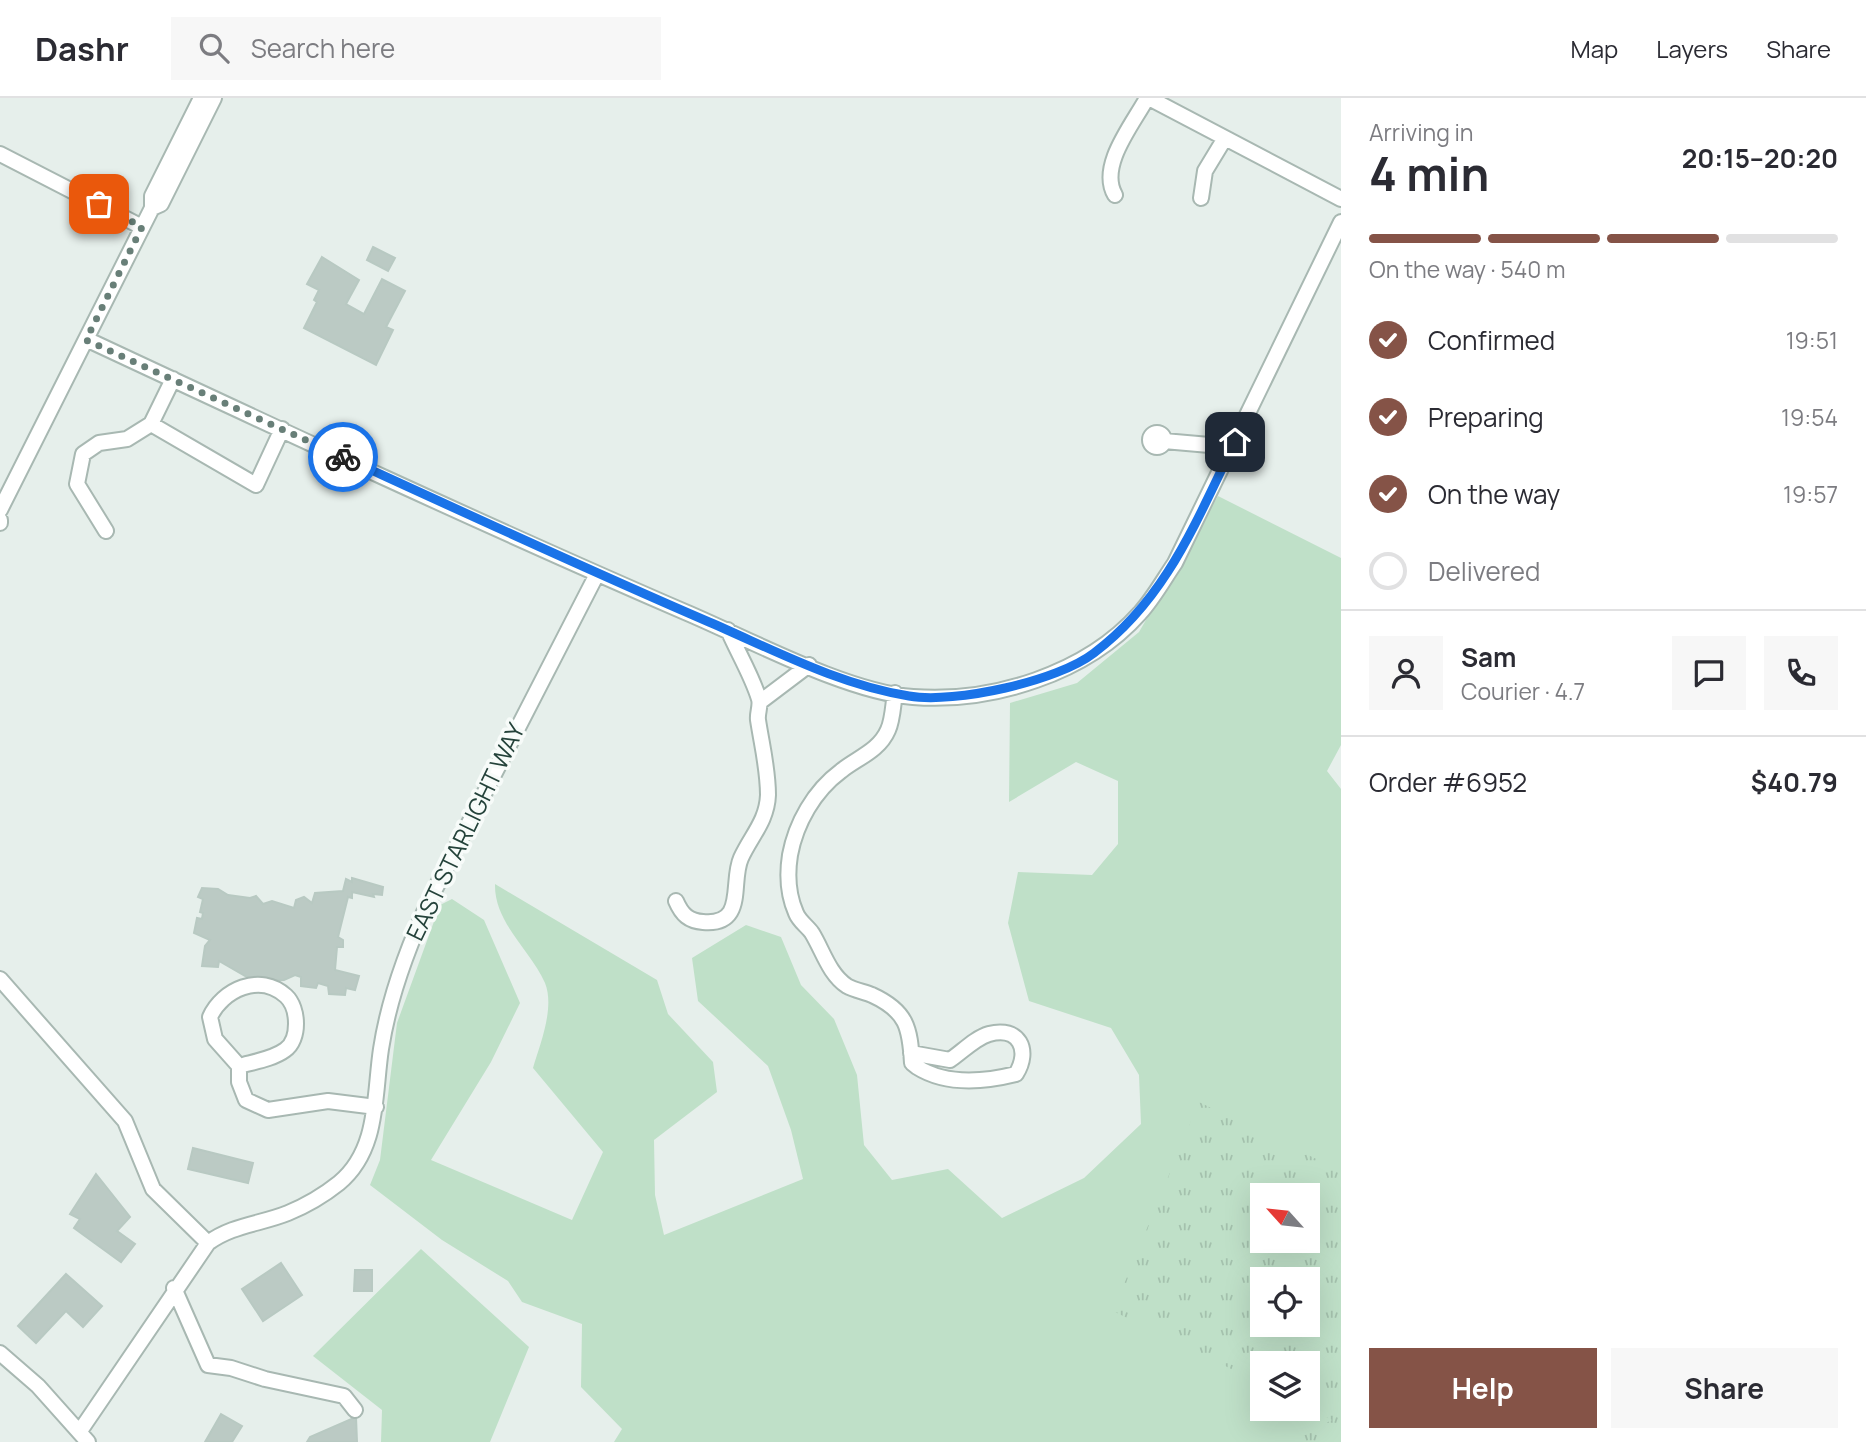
<!DOCTYPE html>
<meta charset="utf-8">
<style>
body{margin:0;font-family:Manrope,sans-serif;background:#f7f7f7;color:#2b2b33;height:100vh;display:flex;flex-direction:column;font-size:26px;white-space:nowrap}
*{box-sizing:border-box;margin:0}
p{font-size:23px;color:#7c7c81}
.icon{flex:none;width:38px;height:38px;fill:none;stroke:currentColor;stroke-width:2;stroke-linecap:round;stroke-linejoin:round}
.map{position:relative;flex:1;overflow:hidden}
.sheet{display:flex;flex-direction:column;background:#fff;width:525px}
.sheet>*{flex:none}
.needle{width:46px;rotate:297deg}
.buttons{position:absolute;left:1250px;top:1085px;display:grid;gap:14px}
.buttons a{display:grid;place-items:center;width:70px;height:70px;border-radius:0px;background:#fff;box-shadow:0 7px 28px #0002;font-size:35px}
.pin{position:absolute;display:grid;place-items:center;width:60px;height:60px;color:#fff;margin:-30px;border-radius:14px;box-shadow:0 4px 10px #0006}
.courier{position:absolute;display:grid;place-items:center;width:70px;height:70px;margin:-35px;border:5px solid #1a73e8;border-radius:50%;background:#fff;color:#222;box-shadow:0 2px 9px #0007}
.headline em{font-style:normal;font-weight:700}
.headline div{display:flex;flex-direction:column-reverse}
.headline{display:flex;align-items:center;justify-content:space-between;height:119px;padding:0 28px}
h1{font-size:46px;font-weight:700;line-height:52px}
.bar{display:grid;grid-template-columns:repeat(4,1fr);gap:10px 7px;align-content:center;height:84px;padding:0 28px}
.bar i{height:9px;border-radius:5px;background:#e1e1e2}
.bar .selected{background:#855347}
.bar p{grid-column:span 4}
.line{display:flex;align-items:center;gap:18px;padding:0 28px;border-top:2px solid #e1e1e2}
.line div{flex:1}
.round{display:grid;place-items:center;flex:none;width:74px;height:74px;border-radius:0px;background:#f7f7f7}
ol{padding:0 28px;list-style:none}
li{display:flex;align-items:center;gap:21px;height:77px}
li p{margin-inline-start:auto}
li .icon{padding:7px;border-radius:50%;background:#855347;color:#fff;stroke-width:4}
li:last-child{color:#7c7c81}
li i{width:38px;height:38px;border:4px solid #e1e1e2;border-radius:50%}
.button{display:flex;gap:14px;margin-top:auto;padding:14px 28px}
.button a{flex:1;height:80px;border-radius:0px;background:#855347;color:#fff;font-size:28px;font-weight:700;line-height:80px;text-align:center}
.button a+a{background:#f7f7f7;color:#2b2b33}
header{display:flex;align-items:center;gap:42px;box-sizing:border-box;height:98px;padding:0 35px;background:#fff;border-bottom:2px solid #e1e1e2}
header strong{font-size:33px}
nav{display:flex;gap:38px;margin-inline-start:auto;font-size:24px}
.search{width:490px;height:63px;background:#f7f7f7;display:flex;align-items:center;gap:18px;box-sizing:border-box;padding:0 24px;border-radius:0px;color:#7c7c81;font-size:26px}
main{display:flex;flex:1;min-height:0}
.map>svg:first-child{display:block}
.green{fill:#bfe0c8;fill-rule:evenodd}
.park{fill:url(#park-tufts);fill-rule:evenodd}
.building{fill:#bbcac4;stroke:#b8c9c2;stroke-width:2}
.lines{fill:none;stroke-linecap:round;stroke-linejoin:round}
.minor-casing{stroke:#a8b8b2;stroke-width:18}
.minor{stroke:#fff;stroke-width:14}
.done{stroke:#687f78;stroke-width:7;stroke-dasharray:0 12.6}
.route{stroke:#1a73e8;stroke-width:9}
.labels{text-anchor:middle;stroke-width:7;stroke-linejoin:round;paint-order:stroke}
.street-label{font-size:24px;fill:#24423a;stroke:#f7fbf9}
</style>
<header>
<strong>Dashr</strong>
<div class="search"><svg class="icon" aria-label="search" viewBox="0 0 24 24"><circle cx="10" cy="10" r="6"/><path d="M15 15l6 6"/></svg>Search here</div>
<nav><a>Map</a><a>Layers</a><a>Share</a></nav>
</header>
<main>
<div class="map">
<svg width="1341" height="1344" viewBox="0 0 1341 1344">
<defs>
<pattern id="park-tufts" width="24" height="20" patternUnits="userSpaceOnUse" patternTransform="scale(1.75)"><rect width="24" height="20" fill="#bfe0c8"/><path d="M3 7l-1-3M5 7V3M7 7l1-3M15 17l-1-3M17 17v-4M19 17l1-3" fill="none" stroke="#a4c1ad"/></pattern>
</defs>
<rect width="100%" height="100%" fill="#e6efeb"/>
<path class="green" d="M1218,398L1341,460V647L1327,673L1341,691V1344H614L622,1331L581,1289L582,1226L522,1204L508,1183L442,1142L370,1087L380,1062L397,925L440,807L452,801L484,822L520,905L491,964L431,1062L572,1122L603,1054L533,970C540,946 555,910 545,885C530,851 494,825 495,786L657,882L668,916L713,964L717,994L654,1042L655,1097L664,1137L803,1081L791,1032L768,968L698,903L692,860L746,827L781,839L801,887L834,921L857,977L864,1047L892,1082L948,1071L1002,1120L1084,1080L1141,1026L1139,977L1111,930L1029,903L1008,825L1018,774L1092,777L1118,746V683L1076,664L1009,704L1010,605L1077,585L1139,534ZM1262,1097H1307V1143H1262ZM1262,1181H1307V1227H1262ZM1262,1265H1307V1311H1262Z
M421,1151L529,1249L490,1344H381L382,1312L313,1258Z"/>
<path class="park" d="M1199,1004L1341,1073V1344H1288L1332,1322L1307,1309V1265H1262V1286L1113,1213ZM1262,1097H1307V1143H1262ZM1262,1181H1307V1227H1262Z"/>
<path class="building" d="M373,149L395,160L388,173L367,162Z
M322,159L359,182L346,206L364,216L382,181L405,193L386,229L393,232L376,267L304,230L317,204L314,202L319,192L307,186Z
M352,780L383,789L382,797L373,796L374,799L352,794V800L348,799L338,839L343,842V849H337L335,872L359,878L355,892L346,890L345,897L329,896L328,888L318,885L316,890L301,888V879L295,877L284,882L262,883L247,879L219,863L218,869L202,868L205,848L210,842L194,835L197,820L202,821L203,815L200,814L203,801L198,799L202,790L218,791L228,797L250,800L256,798L263,806L272,803L294,810L296,802L304,799L312,805L315,795L343,793L346,781L352,784Z
M193,1050L253,1065L248,1085L188,1071Z
M96,1076L130,1119L117,1133L135,1146L121,1164L74,1130L80,1121L70,1116Z
M281,1165L302,1197L263,1223L242,1191Z
M355,1172H372V1193H354Z
M66,1176L102,1208L83,1229L66,1213L36,1245L18,1228Z
M221,1316L242,1328L232,1344H205Z
M356,1319L357,1344H307L310,1339Z"/>
<g class="lines">
<g class="minor-casing">
<path id="minor" d="M1149,0L1341,101
M0,56L142,129
M1115,97C1098,68 1133,26 1147,0
M1201,100L1205,73L1225,40
M152,110L161,106L214,0
M86,241C285,334 484,427 685,514C749,541 846,594 913,599C992,605 1086,576 1140,515C1153,501 1164,481 1175,465L1341,124
M173,281L151,326L256,387L282,331
M1150 342a7 7 0 1 1 14 0a7 7 0 1 1-14 0Z
M1164,343L1232,349
M0,412L152,110V98L201,0
M0,422V425
M106,433L77,386L83,356L99,345L127,341L151,326
M895,595C893,606 893,621 888,632C879,653 857,660 841,673C814,693 796,725 790,757C787,776 788,797 796,815C799,823 807,828 812,835C823,853 829,876 847,888C854,892 865,894 872,897C907,913 910,930 912,965L917,969C947,988 984,984 1016,976C1031,952 1019,928 989,936C975,940 962,954 950,962L911,955
M760,604L809,567
M676,803C682,817 689,823 703,824C747,828 730,784 741,760C751,738 767,723 768,697C768,671 762,648 758,622C757,615 761,608 759,601C752,578 738,555 728,532
M0,881L125,1023L153,1091L208,1145
M239,968C253,964 273,961 285,952C300,942 299,910 286,898C260,874 222,892 210,919L215,941L239,968V984L246,1002L268,1012L328,1003L376,1009
M174,1190L208,1267L231,1270L265,1281L344,1298L355,1312
M0,1255L38,1288L88,1344
M80,1333L208,1145C232,1127 261,1126 288,1115C305,1108 324,1097 339,1085C379,1052 374,997 381,951C389,899 409,846 431,799L597,476"/>
</g>
<use href="#minor" class="minor"/>
</g>
<g class="lines">
<path class="done" d="M99,106L142,129L86,242L343,359"/>
<path class="route" d="M343,359C465,415 586,471 709,524C774,552 839,587 909,598C955,606 1058,583 1094,555C1167,500 1196,423 1235,344"/>
</g>
<g class="labels">
<g class="street-label">
<text transform="translate(466 734) rotate(-64)" y="8">EAST STARLIGHT WAY</text>
</g>
</g>
</svg>
<div class="buttons">
<a><svg class="needle" viewBox="-14 -14 28 28"><path d="M0-13l5 13h-10z" fill="#e53935"/><path d="M0 13l5-13h-10z" fill="#7c7c81"/></svg></a>
<a><svg class="icon" aria-label="locate" viewBox="0 0 24 24"><circle cx="12" cy="12" r="6"/><path d="M12 2v4M12 18v4M2 12h4M18 12h4"/></svg></a>
<a><svg class="icon" aria-label="layers" viewBox="0 0 24 24"><path d="M12 4l9 5-9 5-9-5zM3 14l9 5 9-5"/></svg></a>
</div>
<div class="pin" style="left:99px;top:106px;background:#ea580c"><svg class="icon" aria-label="bag" viewBox="0 0 24 24"><path d="M5 8h14l-1 12H6zM9 8a3 3 0 0 1 6 0"/></svg></div>
<div class="pin" style="left:1235px;top:344px;background:#1f2937"><svg class="icon" aria-label="home" viewBox="0 0 24 24"><path d="M3 11l9-7 9 7M6 9v11h12V9"/></svg></div>
<div class="courier" style="left:343px;top:359px"><svg class="icon" aria-label="bike" viewBox="0 0 24 24"><circle cx="6" cy="16" r="4"/><circle cx="18" cy="16" r="4"/><path d="M6 16l4-8h5l3 8M10 8l3 8H6M13 5h3"/></svg></div>
</div>
<section class="sheet">
<div class="headline"><div><h1>4 min</h1><p>Arriving in</p></div><em>20:15–20:20</em></div>
<div class="bar"><i class="selected"></i><i class="selected"></i><i class="selected"></i><i></i><p>On the way · 540 m</p></div>
<ol>
<li><svg class="icon" aria-label="check" viewBox="0 0 24 24"><path d="M5 12l5 5 9-10"/></svg>Confirmed<p>19:51</p></li>
<li><svg class="icon" aria-label="check" viewBox="0 0 24 24"><path d="M5 12l5 5 9-10"/></svg>Preparing<p>19:54</p></li>
<li><svg class="icon" aria-label="check" viewBox="0 0 24 24"><path d="M5 12l5 5 9-10"/></svg>On the way<p>19:57</p></li>
<li><i></i>Delivered</li>
</ol>
<div class="line" style="height:126px"><a class="round"><svg class="icon" aria-label="person" viewBox="0 0 24 24"><circle cx="12" cy="8" r="4"/><path d="M4 21q1-7 8-7t8 7"/></svg></a><div><b>Sam</b><p>Courier · 4.7</p></div><a class="round"><svg class="icon" aria-label="chat" viewBox="0 0 24 24"><path d="M4 5h16v11H9l-5 4z"/></svg></a><a class="round"><svg class="icon" aria-label="phone" viewBox="0 0 24 24"><path d="M5 4h4l2 5-3 2q2 4 5 5l2-3 5 2v4C11 20 4 13 5 4z"/></svg></a></div>
<div class="line" style="height:91px"><div>Order #6952</div><b>$40.79</b></div>
<div class="button"><a>Help</a><a>Share</a></div>
</section>
</main>
